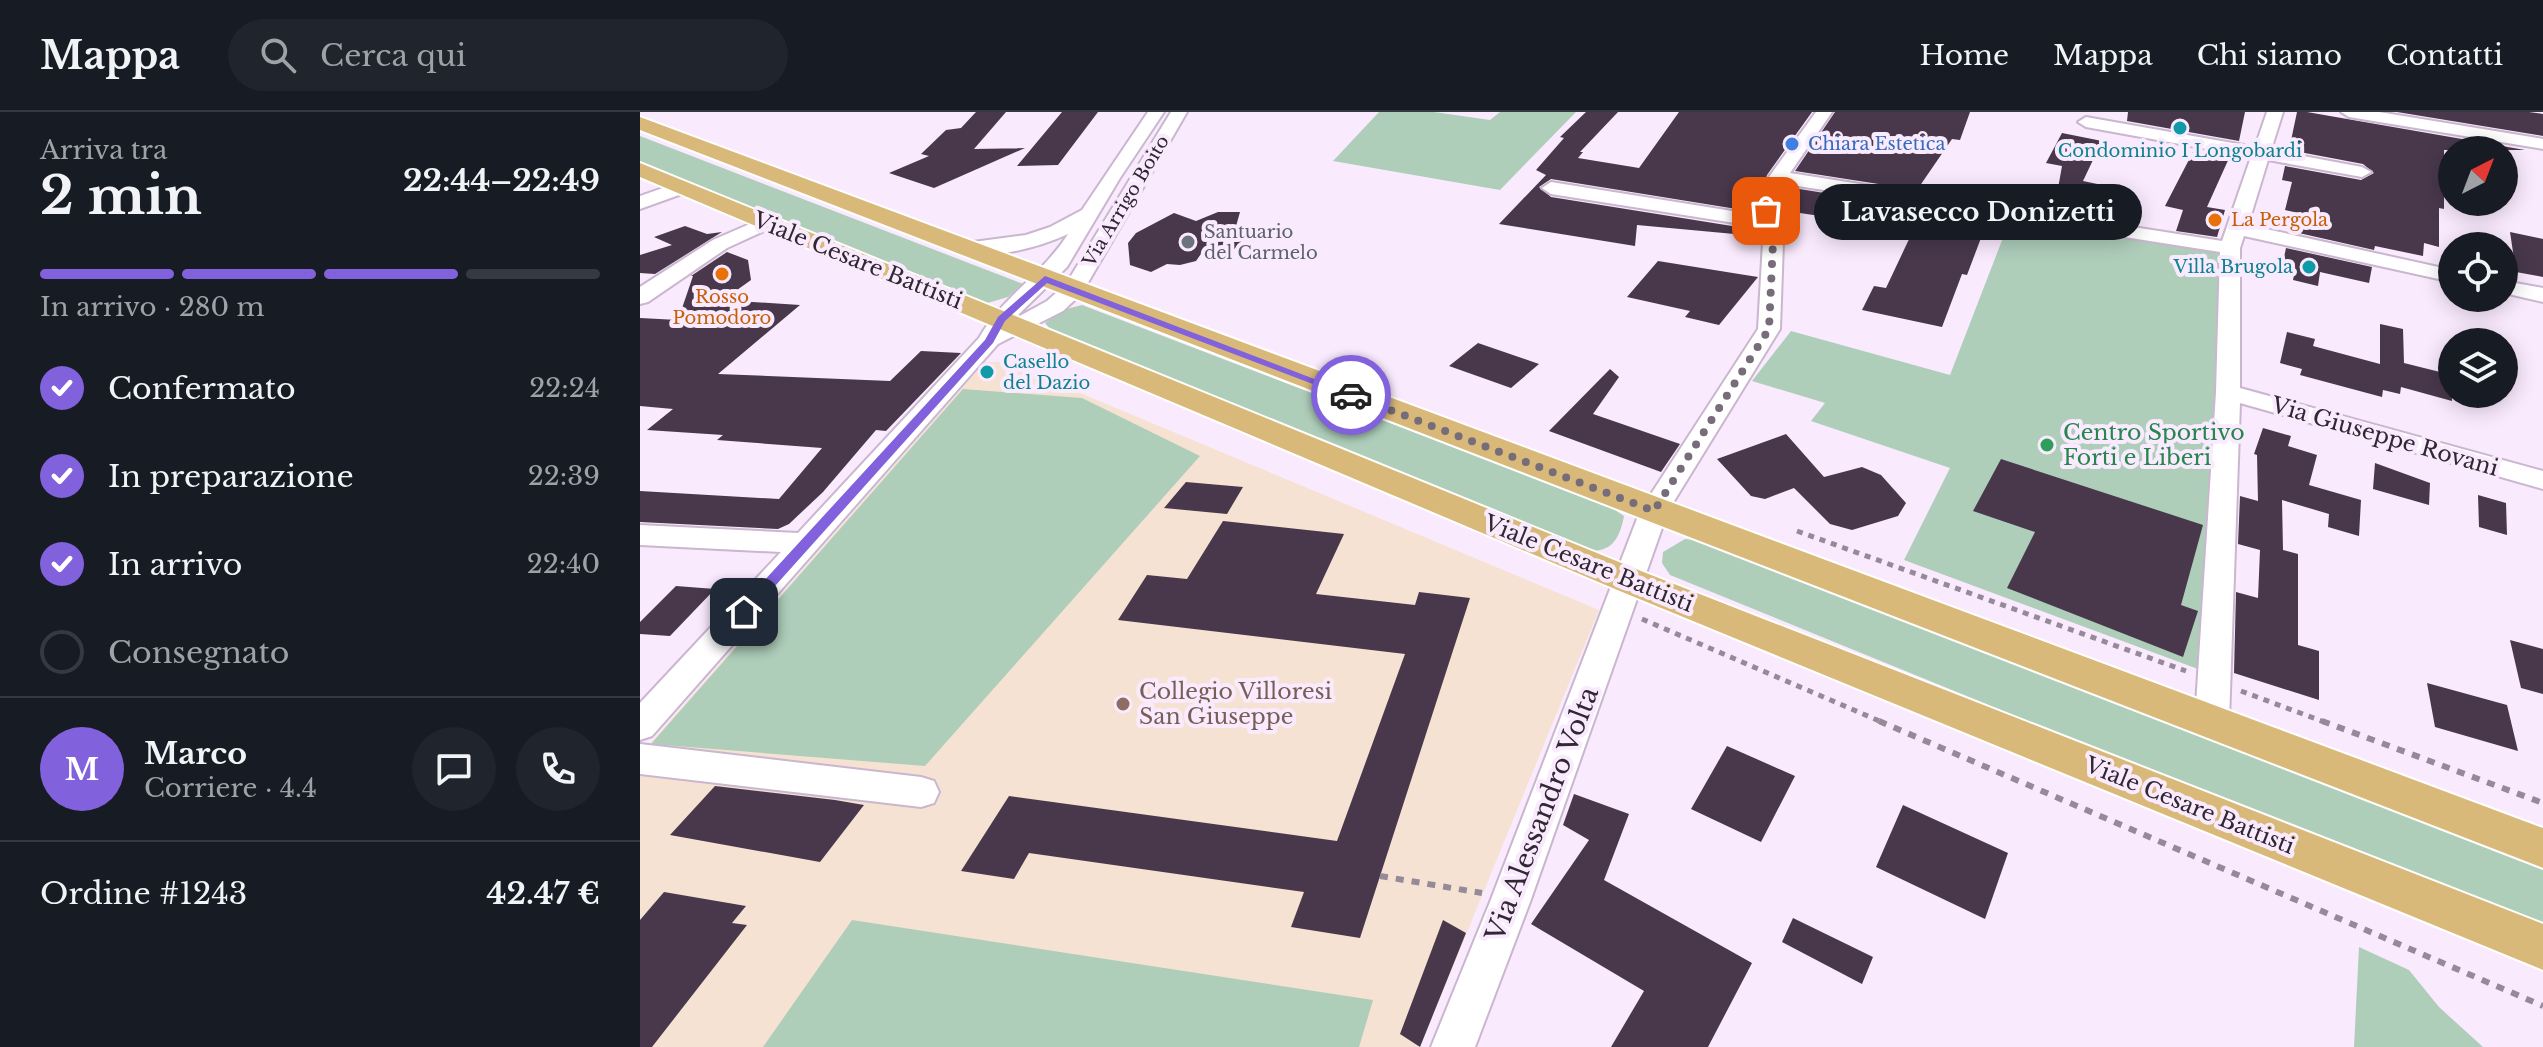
<!DOCTYPE html>
<html lang="it">
<meta charset="utf-8">
<style>
body{margin:0;font-family:"Libre Baskerville",serif;background:#20242c;color:#f1f3f6;height:100vh;display:flex;flex-direction:column;font-size:30px;white-space:nowrap}
*{box-sizing:border-box;margin:0}
p{font-size:26px;color:#9ea1a6}
.icon{flex:none;width:44px;height:44px;fill:none;stroke:currentColor;stroke-width:2;stroke-linecap:round;stroke-linejoin:round}
.map{position:relative;flex:1;overflow:hidden}
.sheet{display:flex;flex-direction:column;background:#171b24;width:640px}
.sheet>*{flex:none}
.needle{width:52px;rotate:42deg}
.controls{position:absolute;left:1798px;top:24px;display:grid;gap:16px}
.controls a{display:grid;place-items:center;width:80px;height:80px;border-radius:50%;background:#171b24;box-shadow:0 4px 20px #0003;font-size:40px}
.pin{position:absolute;display:grid;place-items:center;width:68px;height:68px;color:#fff;margin:-34px;border-radius:16px;box-shadow:0 4px 12px #0006}
.courier{position:absolute;display:grid;place-items:center;width:80px;height:80px;margin:-40px;border:6px solid #8161dc;border-radius:50%;background:#fff;color:#222;box-shadow:0 2px 10px #0007}
.bubble{position:absolute;height:56px;border-radius:28px;background:#171b24;box-shadow:0 4px 20px #0003;font-size:26px;font-weight:700;line-height:56px;text-align:center}
.head em{font-style:normal;font-weight:700}
.head div{display:flex;flex-direction:column-reverse}
.head{display:flex;align-items:center;justify-content:space-between;height:136px;padding:0 40px}
h1{font-size:52px;font-weight:700;line-height:60px}
.bar{display:grid;grid-template-columns:repeat(4,1fr);gap:12px 8px;align-content:center;height:96px;padding:0 40px}
.bar i{height:10px;border-radius:6px;background:#363941}
.bar .selected{background:#8161dc}
.bar p{grid-column:span 4}
.line{display:flex;align-items:center;gap:20px;padding:0 40px;border-top:2px solid #363941}
.line div{flex:1}
.round{display:grid;place-items:center;flex:none;width:84px;height:84px;border-radius:42px;background:#20242c}
ol{padding:0 40px;list-style:none}
li{display:flex;align-items:center;gap:24px;height:88px}
li p{margin-inline-start:auto}
li .icon{padding:8px;border-radius:50%;background:#8161dc;color:#fff;stroke-width:4}
li:last-child{color:#9ea1a6}
li i{width:44px;height:44px;border:4px solid #363941;border-radius:50%}
header{display:flex;align-items:center;gap:48px;box-sizing:border-box;height:112px;padding:0 40px;background:#171b24;border-bottom:2px solid #363941}
header strong{font-size:38px}
nav{display:flex;gap:44px;margin-inline-start:auto;font-size:28px}
.search{width:560px;height:72px;background:#20242c;display:flex;align-items:center;gap:20px;box-sizing:border-box;padding:0 28px;border-radius:44px;color:#9ea1a6;font-size:30px}
main{display:flex;flex:1;min-height:0}
.map>svg:first-child{display:block}
.education{fill:#f5e2d2}
.green{fill:#aeceba}
.building{fill:#49384c}
.lines{fill:none;stroke-linecap:round;stroke-linejoin:round}
.minor-casing{stroke:#cab6cf;stroke-width:4}
.major-casing{stroke:#fff;stroke-width:4}
.path-far1{stroke:#968a99;stroke-width:5;stroke-dasharray:6 6;stroke-linecap:butt}
.path{stroke:#968a99;stroke-width:6;stroke-dasharray:8 8;stroke-linecap:butt}
.minor{fill:#fff;fill-rule:evenodd}
.major{fill:#d9b979;fill-rule:evenodd}
.route{fill:#8161dc}
.done{stroke:#776c79;stroke-width:8;stroke-dasharray:0 14.4}
.culture-dot{fill:#0f9aa8;stroke:#faeafe;stroke-width:3}
.shop-dot{fill:#3f7fe0;stroke:#faeafe;stroke-width:3}
.food-dot{fill:#e8710a;stroke:#faeafe;stroke-width:3}
.worship-dot{fill:#6b7280;stroke:#faeafe;stroke-width:3}
.leisure-dot{fill:#2e9e5b;stroke:#faeafe;stroke-width:3}
.education-dot{fill:#8d6e63;stroke:#faeafe;stroke-width:3}
.labels{text-anchor:middle;stroke-width:8;stroke-linejoin:round;paint-order:stroke}
.far-shop-label{font-size:18px;fill:#366cbe;stroke:#faeafe;text-anchor:start}
.far-culture-label{font-size:18px;fill:#0d838f;stroke:#faeafe}
.far-street-label{font-size:18px;fill:#302831;stroke:#faeafe}
.far-food-label{font-size:18px;fill:#c56008;stroke:#faeafe;text-anchor:start}
.far-worship-label{font-size:18px;fill:#5b616d;stroke:#faeafe;text-anchor:start}
.street-label{font-size:22px;fill:#302831;stroke:#faeafe}
.leisure-label{font-size:22px;fill:#27864d;stroke:#faeafe;text-anchor:start}
.education-label{font-size:22px;fill:#785e54;stroke:#faeafe;text-anchor:start}
.near-street-label{font-size:26px;fill:#302831;stroke:#faeafe}
</style>
<header>
<strong>Mappa</strong>
<div class="search"><svg class="icon" aria-label="search" viewBox="0 0 24 24"><circle cx="10" cy="10" r="6"/><path d="M15 15l6 6"/></svg>Cerca qui</div>
<nav><a>Home</a><a>Mappa</a><a>Chi siamo</a><a>Contatti</a></nav>
</header>
<main>
<section class="sheet">
<div class="head"><div><h1>2 min</h1><p>Arriva tra</p></div><em>22:44–22:49</em></div>
<div class="bar"><i class="selected"></i><i class="selected"></i><i class="selected"></i><i></i><p>In arrivo · 280 m</p></div>
<ol>
<li><svg class="icon" aria-label="check" viewBox="0 0 24 24"><path d="M5 12l5 5 9-10"/></svg>Confermato<p>22:24</p></li>
<li><svg class="icon" aria-label="check" viewBox="0 0 24 24"><path d="M5 12l5 5 9-10"/></svg>In preparazione<p>22:39</p></li>
<li><svg class="icon" aria-label="check" viewBox="0 0 24 24"><path d="M5 12l5 5 9-10"/></svg>In arrivo<p>22:40</p></li>
<li><i></i>Consegnato</li>
</ol>
<div class="line" style="height:144px"><b class="round" style="background:#8161dc;color:#fff">M</b><div><b>Marco</b><p>Corriere · 4.4</p></div><a class="round"><svg class="icon" aria-label="chat" viewBox="0 0 24 24"><path d="M4 5h16v11H9l-5 4z"/></svg></a><a class="round"><svg class="icon" aria-label="phone" viewBox="0 0 24 24"><path d="M5 4h4l2 5-3 2q2 4 5 5l2-3 5 2v4C11 20 4 13 5 4z"/></svg></a></div>
<div class="line" style="height:104px"><div>Ordine #1243</div><b>42.47 €</b></div>
</section>
<div class="map">
<svg width="1903" height="935" viewBox="0 0 1903 935">
<rect width="100%" height="100%" fill="#faeafe"/>
<path class="education" d="M345,250H366L959,498L780,935H0V643Z"/>
<path class="green" d="M739,0H794L850,8L860,0H936L860,78L693,49Z
M0,24L383,172L368,185L344,192L0,49Z
M1371,105L1581,140L1570,411L1558,557L1264,448L1310,356L1171,309L1185,291L1112,269L1151,219L1310,263Z
M442,193L972,396L984,404C980,424 974,439 951,439L411,218L405,211L423,198Z
M323,277L442,286L560,344L285,654L11,632Z
M1045,427L1057,428L1903,754V819L1030,463L1022,451L1023,440Z
M212,808L733,888L719,935H123Z
M1719,835L1769,858L1799,895L1843,935H1714Z"/>
<path class="building" d="M336,0H366L334,37L385,36L294,76L249,61L289,44L281,42L306,18L321,16Z
M422,0H458L418,53L377,54Z
M946,0H978L940,40H943L938,46L999,56L1039,0H1172L1127,63L1115,100L911,67L899,75L911,85L1117,118L1116,124L997,113L995,134L859,112L906,63L896,58L924,26L920,25Z
M1195,0H1330L1320,28L1312,27L1277,78L1155,59Z
M1488,0H1605L1599,29L1487,9Z
M1657,0H1667L1885,38H1804V97L1799,96V135L1784,131L1783,144L1735,134L1734,138L1650,119L1654,100L1645,98L1652,70L1642,68L1645,54L1721,68L1734,61L1723,52L1649,38Z
M1757,0H1889L1903,2V24Z
M1422,21L1462,29L1443,69L1481,77L1479,107L1414,99L1422,54L1406,51Z
M1554,38L1590,44L1567,95L1585,98L1577,125L1536,119L1543,98L1525,94Z
M1147,75L1266,94L1264,97L1207,88L1200,107L1140,98Z
M578,100H600L595,118L614,124L591,139L568,132L556,149L540,153L527,152L511,160L490,153L488,131L496,121L534,101L556,109Z
M1279,106L1344,118L1327,163L1322,162L1302,215L1222,198L1234,174L1246,176Z
M45,114L67,122L82,120L15,162L0,161V143L32,133L14,125Z
M1870,120L1903,127V165L1876,160Z
M1646,136L1732,155L1729,171L1680,160L1678,174L1653,168L1655,158L1642,155Z
M87,140L108,148L111,168L83,188L160,193L78,262L250,269L281,239L321,241L246,319L236,318L183,380L149,412L138,417L0,410V379L139,387L182,336L77,328L83,323L7,318L33,297L0,294V206L38,208L53,164H51Z
M1018,149L1099,162L1118,165L1079,213L1045,205L1050,199L987,185Z
M1740,212L1763,217L1764,251L1812,263V289L1761,275L1760,282L1743,278L1742,285L1660,263L1662,257L1640,251L1647,220L1675,227L1673,234L1740,252Z
M838,231L899,252L871,276L809,254Z
M970,257L979,265L953,302L1040,332L1021,360L909,319Z
M1623,316L1651,324L1648,334L1677,343L1669,373L1721,388L1719,424L1688,415L1689,402L1642,388L1643,438L1658,442V533L1679,539V588L1594,561L1596,480L1618,486L1620,438L1598,432L1600,384L1618,389L1617,343L1614,342Z
M1146,322L1184,365L1222,355L1241,363L1266,391L1258,404L1212,418L1190,412L1154,376L1125,387L1111,384L1077,347Z
M1361,347L1563,413L1541,493L1558,499L1543,545L1367,476L1395,420L1333,399Z
M1735,351L1790,371L1789,393L1733,377Z
M546,370L603,375L587,402L524,396Z
M1838,383L1866,391L1867,423L1839,415Z
M583,409L704,422L676,482L775,493L779,480L830,486L720,826L651,815L664,780L389,741L374,767L321,759L369,684L697,729L765,542L478,508L507,463L547,467Z
M36,474L75,477L30,524L0,522V510Z
M1870,528L1903,537V582L1881,576Z
M1787,571L1867,593L1878,639L1795,615Z
M1087,634L1155,664L1121,730L1051,697Z
M75,674L195,688L224,693L180,750L30,723Z
M934,682L989,702L964,768L1112,851L1068,935H971L1004,879L891,812L949,728L923,713Z
M1263,693L1368,741L1345,807L1236,755Z
M24,780L106,794L92,811L107,813L12,935H0V808Z
M1153,806L1233,845L1222,872L1142,830Z
M803,808L826,821L780,935L760,922Z"/>
<g class="lines">
<g class="minor-casing">
<path id="minor" d="M508,0H524L480,66L427,155L374,207L407,189L426,172L531,0H547L442,181L423,199L358,232L12,624L0,628V591L141,440L0,433V413L158,421L339,226C362,185 403,162 428,122C398,136 351,148 318,140L315,136L318,132L386,123L410,115L442,98Z
M1176,0H1192L1150,61L1582,129L1611,45L1446,15L1438,10L1446,5L1615,35L1627,0H1643L1631,38L1722,55L1731,60L1722,65L1628,48L1608,113L1812,158V170L1604,124L1600,136V276L1903,359V377L1600,291L1589,609L1584,619L1572,623L1560,619L1555,609L1576,280L1580,140L1145,72L1136,99L1143,130L1140,217L1028,399L890,790L835,935H791L850,790L1000,399L1118,217L1123,130L1120,115L911,82L902,76L911,70L1117,103L1129,65Z
M1701,0H1739L1903,27V37L1709,5Z
M43,69L50,71L52,75L50,79L0,97V84Z
M126,105L133,107L136,111L133,115L87,136L8,190L0,192V175L73,128Z
M1864,169L1903,176V190L1864,181Z
M0,632L281,665L294,669L299,680L294,691L281,695L0,662Z"/>
</g>
<g class="major-casing">
<path id="major" d="M0,5L1903,716V756L0,18Z
M0,51L1001,459L1903,812V858L975,477L0,65Z"/>
</g>
<path class="path-far1" d="M1157,419L1546,559
M1002,507L1244,611
M1601,579L1687,611"/>
<path class="path" d="M1239,609L1903,894
M1682,609L1903,691
M740,764L842,781"/>
<use href="#minor" class="minor"/>
<use href="#major" class="major"/>
</g>
<path class="route" d="M405,164L716,283L707,285L407,171L365,209L353,231L109,503H99V496L345,228L358,205Z"/>
<g class="lines">
<path class="done" d="M711,283L1014,399L1129,217L1133,130L1126,99"/>
</g>
<g class="culture-dot">
<circle cx="1540" cy="16" r="8"/>
<circle cx="1669" cy="155" r="8"/>
<circle cx="347" cy="260" r="8"/>
</g>
<circle class="shop-dot" cx="1152" cy="32" r="8"/>
<g class="food-dot">
<circle cx="1575" cy="108" r="8"/>
<circle cx="82" cy="162" r="8"/>
</g>
<circle class="worship-dot" cx="548" cy="130" r="8"/>
<circle class="leisure-dot" cx="1407" cy="333" r="8"/>
<circle class="education-dot" cx="483" cy="592" r="8"/>
<g class="labels">
<g class="far-shop-label">
<text x="1168" y="38">Chiara Estetica</text>
</g>
<g class="far-culture-label">
<text x="1540" y="45">Condominio I Longobardi</text>
<text x="1653" y="161" text-anchor="end">Villa Brugola</text>
<text x="363" y="256" text-anchor="start">Casello<tspan x="363" dy="21">del Dazio</tspan></text>
</g>
<g class="far-street-label">
<text transform="translate(486 89) rotate(-59)" y="6">Via Arrigo Boito</text>
</g>
<g class="far-food-label">
<text x="1591" y="114">La Pergola</text>
<text x="82" y="191" text-anchor="middle">Rosso<tspan x="82" dy="21">Pomodoro</tspan></text>
</g>
<g class="far-worship-label">
<text x="564" y="126">Santuario<tspan x="564" dy="21">del Carmelo</tspan></text>
</g>
<g class="street-label">
<text transform="translate(218 148) rotate(22)" y="8">Viale Cesare Battisti</text>
<text transform="translate(1745 324) rotate(16)" y="8">Via Giuseppe Rovani</text>
<text transform="translate(949 451) rotate(22)" y="8">Viale Cesare Battisti</text>
<text transform="translate(1550 693) rotate(22)" y="8">Viale Cesare Battisti</text>
</g>
<g class="leisure-label">
<text x="1423" y="328">Centro Sportivo<tspan x="1423" dy="25">Forti e Liberi</tspan></text>
</g>
<g class="education-label">
<text x="499" y="587">Collegio Villoresi<tspan x="499" dy="25">San Giuseppe</tspan></text>
</g>
<g class="near-street-label">
<text transform="translate(902 702) rotate(-69)" y="9">Via Alessandro Volta</text>
</g>
</g>
</svg>
<div class="controls">
<a><svg class="needle" viewBox="-14 -14 28 28"><path d="M0-13l5 13h-10z" fill="#e53935"/><path d="M0 13l5-13h-10z" fill="#9ea1a6"/></svg></a>
<a><svg class="icon" aria-label="locate" viewBox="0 0 24 24"><circle cx="12" cy="12" r="6"/><path d="M12 2v4M12 18v4M2 12h4M18 12h4"/></svg></a>
<a><svg class="icon" aria-label="layers" viewBox="0 0 24 24"><path d="M12 4l9 5-9 5-9-5zM3 14l9 5 9-5"/></svg></a>
</div>
<div class="pin" style="left:1126px;top:99px;background:#ea580c"><svg class="icon" aria-label="bag" viewBox="0 0 24 24"><path d="M5 8h14l-1 12H6zM9 8a3 3 0 0 1 6 0"/></svg></div>
<div class="pin" style="left:104px;top:500px;background:#1f2937"><svg class="icon" aria-label="home" viewBox="0 0 24 24"><path d="M3 11l9-7 9 7M6 9v11h12V9"/></svg></div>
<div class="courier" style="left:711px;top:283px"><svg class="icon" aria-label="car" viewBox="0 0 24 24"><path d="M5 17H2v-5l4-1 3-4h7l3 4 3 1v5h-3M9 17h6M6 11h13"/><circle cx="7" cy="17" r="2"/><circle cx="17" cy="17" r="2"/></svg></div>
<div class="bubble" style="left:1174px;top:72px;width:328px">Lavasecco Donizetti</div>
</div>
</main>
